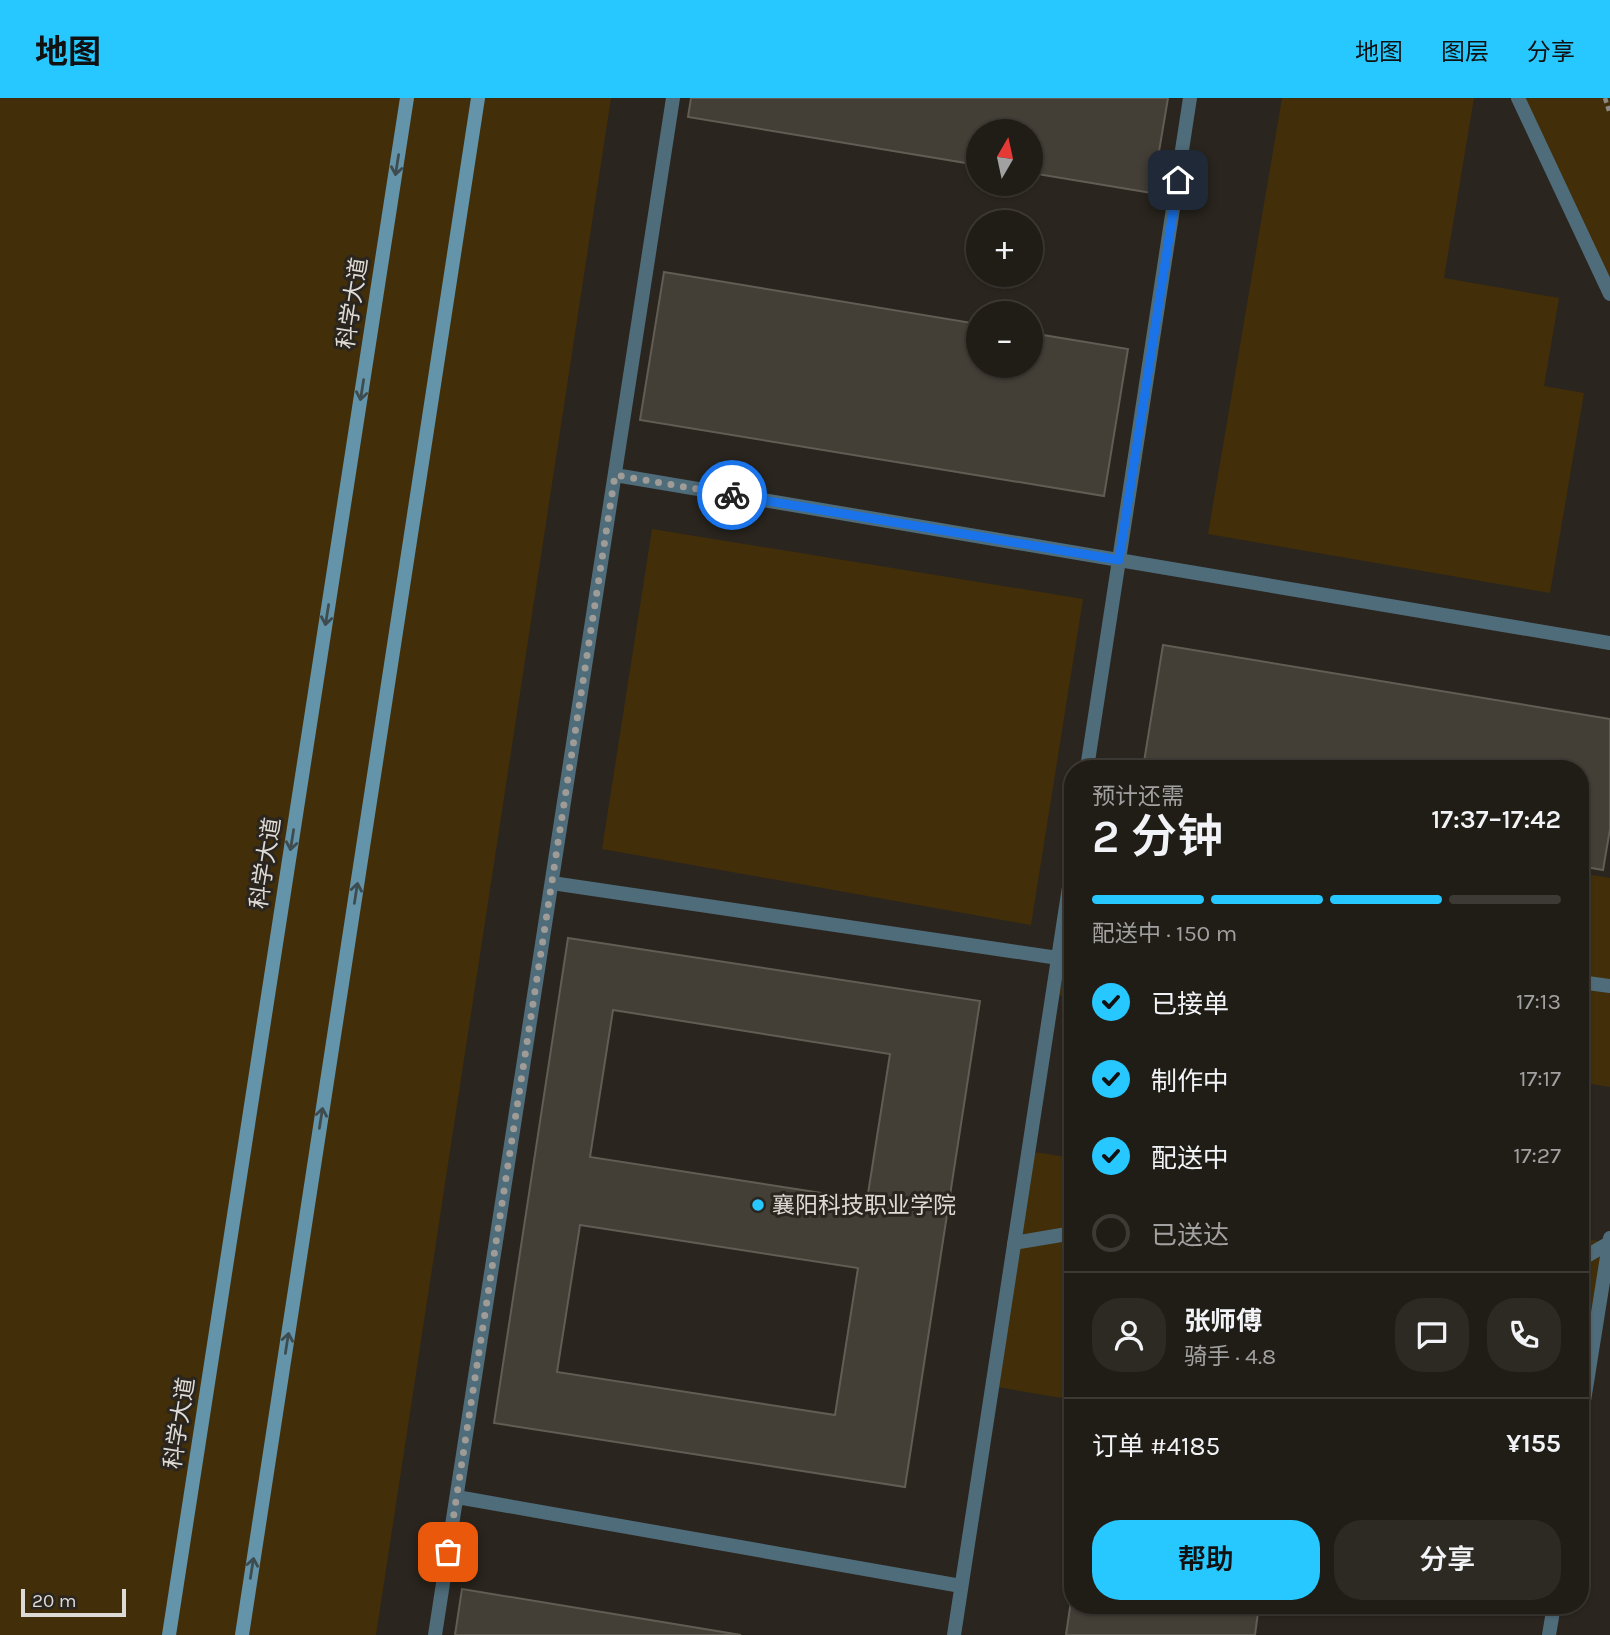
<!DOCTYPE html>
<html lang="zh">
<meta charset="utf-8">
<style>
body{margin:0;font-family:Karla,"Noto Sans SC",sans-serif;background:#2d2923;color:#f1f3f6;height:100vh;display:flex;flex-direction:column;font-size:26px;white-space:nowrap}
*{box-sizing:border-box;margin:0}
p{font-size:23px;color:#a2a1a1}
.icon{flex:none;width:38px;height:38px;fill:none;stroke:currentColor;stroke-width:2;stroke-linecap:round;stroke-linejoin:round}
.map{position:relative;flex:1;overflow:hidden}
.side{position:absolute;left:1064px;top:662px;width:525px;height:854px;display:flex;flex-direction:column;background:#201c16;border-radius:28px;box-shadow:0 2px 5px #0004,0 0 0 2px #3d3a35}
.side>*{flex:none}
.needle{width:46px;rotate:9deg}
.fabs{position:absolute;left:966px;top:21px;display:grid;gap:14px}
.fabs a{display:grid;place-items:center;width:77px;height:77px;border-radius:50%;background:#201c16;box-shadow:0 2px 5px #0004,0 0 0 2px #3d3a35;font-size:35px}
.scale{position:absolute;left:21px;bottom:18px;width:105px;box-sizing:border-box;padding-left:7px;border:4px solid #dedbd6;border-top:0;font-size:19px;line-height:24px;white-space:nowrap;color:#dedbd6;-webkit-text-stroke:5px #2a251e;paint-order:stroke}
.pin{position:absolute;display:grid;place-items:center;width:60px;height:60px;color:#fff;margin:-30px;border-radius:14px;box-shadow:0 4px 10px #0006}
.courier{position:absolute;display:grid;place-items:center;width:70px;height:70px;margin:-35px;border:5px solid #1a73e8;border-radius:50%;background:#fff;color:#222;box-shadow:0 2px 9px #0007}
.summary em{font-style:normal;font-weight:600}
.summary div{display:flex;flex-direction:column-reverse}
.summary{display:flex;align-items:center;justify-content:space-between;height:119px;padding:0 28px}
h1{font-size:46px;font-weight:600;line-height:52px}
.bar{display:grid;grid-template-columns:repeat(4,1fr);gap:10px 7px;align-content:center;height:84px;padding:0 28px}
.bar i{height:9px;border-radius:5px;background:#3d3a35}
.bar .on{background:#27c8ff}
.bar p{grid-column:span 4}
.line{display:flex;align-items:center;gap:18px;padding:0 28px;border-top:2px solid #3d3a35}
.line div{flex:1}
.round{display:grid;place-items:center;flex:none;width:74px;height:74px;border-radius:28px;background:#2d2923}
ol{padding:0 28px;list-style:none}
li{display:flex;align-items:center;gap:21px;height:77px}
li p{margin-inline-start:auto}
li .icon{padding:7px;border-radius:50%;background:#27c8ff;color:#111;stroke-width:4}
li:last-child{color:#a2a1a1}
li i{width:38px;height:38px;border:4px solid #3d3a35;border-radius:50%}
.button{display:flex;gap:14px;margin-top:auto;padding:14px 28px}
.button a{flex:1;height:80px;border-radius:28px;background:#27c8ff;color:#111;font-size:28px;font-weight:600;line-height:80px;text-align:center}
.button a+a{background:#2d2923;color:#f1f3f6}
header{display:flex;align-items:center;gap:42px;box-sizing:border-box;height:98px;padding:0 35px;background:#27c8ff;color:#111}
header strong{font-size:33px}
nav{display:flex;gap:38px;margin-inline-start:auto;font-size:24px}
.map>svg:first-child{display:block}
.green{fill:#422f0a}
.building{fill:#433e36;stroke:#625d54;stroke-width:2;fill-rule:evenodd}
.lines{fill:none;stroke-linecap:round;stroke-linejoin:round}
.path{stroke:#8c8882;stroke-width:4.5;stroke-dasharray:5 3.5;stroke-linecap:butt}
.service{stroke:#4f6c7a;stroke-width:14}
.secondary{stroke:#6394a9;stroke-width:14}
.oneway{stroke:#3e4c4f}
.done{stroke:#9f9b96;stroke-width:7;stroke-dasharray:0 12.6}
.route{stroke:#1a73e8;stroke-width:9}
.poi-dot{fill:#27c8ff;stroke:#2a251e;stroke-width:2.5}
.labels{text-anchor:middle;stroke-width:6;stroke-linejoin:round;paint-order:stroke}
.street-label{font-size:23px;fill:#dedbd6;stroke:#2a251e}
.poi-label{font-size:23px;fill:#dedbd6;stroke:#2a251e;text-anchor:start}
</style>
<header>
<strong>地图</strong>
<nav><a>地图</a><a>图层</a><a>分享</a></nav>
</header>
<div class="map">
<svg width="1610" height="1537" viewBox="0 0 1610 1537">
<rect width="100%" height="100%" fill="#2a251e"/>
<path class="green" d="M0,0H611L376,1537H0Z
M1282,0H1474L1444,180L1559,200L1544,288L1584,295L1550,495L1208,436Z
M1518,0H1610V196Z
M652,431L1083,501L1031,827L602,751Z
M1073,763V900L1052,896Z
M1580,775L1610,780V989L1580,984Z
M1028,1053L1073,1060V1302L992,1288Z
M1580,1140L1609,1145L1580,1328Z"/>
<path class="building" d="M691,0H1168L1152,95L1031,75V33H978V67L688,19Z
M664,174L978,226V268H1031V235L1128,251L1104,398L640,322Z
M1163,547L1610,621V731L1603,772L1580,768V670H1143Z
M568,840L980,903L905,1389L494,1325ZM613,912L890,956L867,1102L590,1059ZM580,1127L858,1170L835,1317L557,1274Z
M1073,1489V1507H1259L1255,1537H1066Z
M462,1491L741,1537H455Z"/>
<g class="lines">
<path class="path" d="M1605,0L1610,16"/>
<path class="service" d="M1518,0L1610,196
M615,377L1610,545
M1087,670L1190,0
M552,785L1058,860
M1580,884L1610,888
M1014,1145L1073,1135
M1580,1162L1609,1145
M1580,1328L1610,1140
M457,1399L961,1488
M435,1537L673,0
M954,1537L1073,763
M1549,1537L1554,1507"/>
<path class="secondary" d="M169,1537L407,0
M242,1537L478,0"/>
</g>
<defs><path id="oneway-shaft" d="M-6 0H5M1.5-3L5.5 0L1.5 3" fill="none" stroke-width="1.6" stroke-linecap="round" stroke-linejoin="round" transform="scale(1.75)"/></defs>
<g class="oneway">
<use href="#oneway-shaft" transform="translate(397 67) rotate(99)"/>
<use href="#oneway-shaft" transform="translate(362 292) rotate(99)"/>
<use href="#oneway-shaft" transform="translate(327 517) rotate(99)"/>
<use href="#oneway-shaft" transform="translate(292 742) rotate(99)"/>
<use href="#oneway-shaft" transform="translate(356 795) rotate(-81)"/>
<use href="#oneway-shaft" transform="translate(321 1020) rotate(-81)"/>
<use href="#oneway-shaft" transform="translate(287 1245) rotate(-81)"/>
<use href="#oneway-shaft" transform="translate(252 1470) rotate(-81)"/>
</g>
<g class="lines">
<path class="done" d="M448,1454L615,377L732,397"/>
<path class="route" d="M732,397L1119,462L1178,82"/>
</g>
<circle class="poi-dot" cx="758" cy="1107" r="7"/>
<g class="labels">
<g class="street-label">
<text transform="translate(352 205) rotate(-81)" y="8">科学大道</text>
<text transform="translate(265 765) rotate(-81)" y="8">科学大道</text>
<text transform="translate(179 1325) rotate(-81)" y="8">科学大道</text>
</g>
<g class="poi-label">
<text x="772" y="1115">襄阳科技职业学院</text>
</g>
</g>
</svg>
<div class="fabs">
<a><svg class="needle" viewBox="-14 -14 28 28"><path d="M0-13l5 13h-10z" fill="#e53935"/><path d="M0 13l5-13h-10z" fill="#a2a1a1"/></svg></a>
<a>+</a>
<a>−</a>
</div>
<div class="scale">20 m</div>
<div class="pin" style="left:448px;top:1454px;background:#ea580c"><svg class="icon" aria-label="bag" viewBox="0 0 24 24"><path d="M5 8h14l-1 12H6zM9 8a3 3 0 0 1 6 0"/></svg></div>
<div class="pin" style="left:1178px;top:82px;background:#1f2937"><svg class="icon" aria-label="home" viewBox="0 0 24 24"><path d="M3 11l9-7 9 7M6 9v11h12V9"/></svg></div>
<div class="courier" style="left:732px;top:397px"><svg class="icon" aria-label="bike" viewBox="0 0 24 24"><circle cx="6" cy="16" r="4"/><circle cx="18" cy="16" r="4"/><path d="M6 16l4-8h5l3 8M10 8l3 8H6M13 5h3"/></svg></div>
<section class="side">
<div class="summary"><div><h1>2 分钟</h1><p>预计还需</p></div><em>17:37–17:42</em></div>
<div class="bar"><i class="on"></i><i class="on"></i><i class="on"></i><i></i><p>配送中 · 150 m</p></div>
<ol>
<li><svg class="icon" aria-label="check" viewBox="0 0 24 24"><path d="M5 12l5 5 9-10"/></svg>已接单<p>17:13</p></li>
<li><svg class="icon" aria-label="check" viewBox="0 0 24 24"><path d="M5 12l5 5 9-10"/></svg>制作中<p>17:17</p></li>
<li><svg class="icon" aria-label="check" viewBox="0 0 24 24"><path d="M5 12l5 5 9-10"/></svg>配送中<p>17:27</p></li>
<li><i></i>已送达</li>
</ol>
<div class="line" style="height:126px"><a class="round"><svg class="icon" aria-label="person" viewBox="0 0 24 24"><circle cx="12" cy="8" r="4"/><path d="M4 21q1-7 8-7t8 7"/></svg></a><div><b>张师傅</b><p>骑手 · 4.8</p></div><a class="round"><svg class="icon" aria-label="chat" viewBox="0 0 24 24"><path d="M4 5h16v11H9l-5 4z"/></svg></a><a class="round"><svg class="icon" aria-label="phone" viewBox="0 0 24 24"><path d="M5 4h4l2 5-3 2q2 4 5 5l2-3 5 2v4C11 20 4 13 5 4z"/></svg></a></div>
<div class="line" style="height:91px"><div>订单 #4185</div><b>¥155</b></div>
<div class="button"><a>帮助</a><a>分享</a></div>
</section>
</div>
